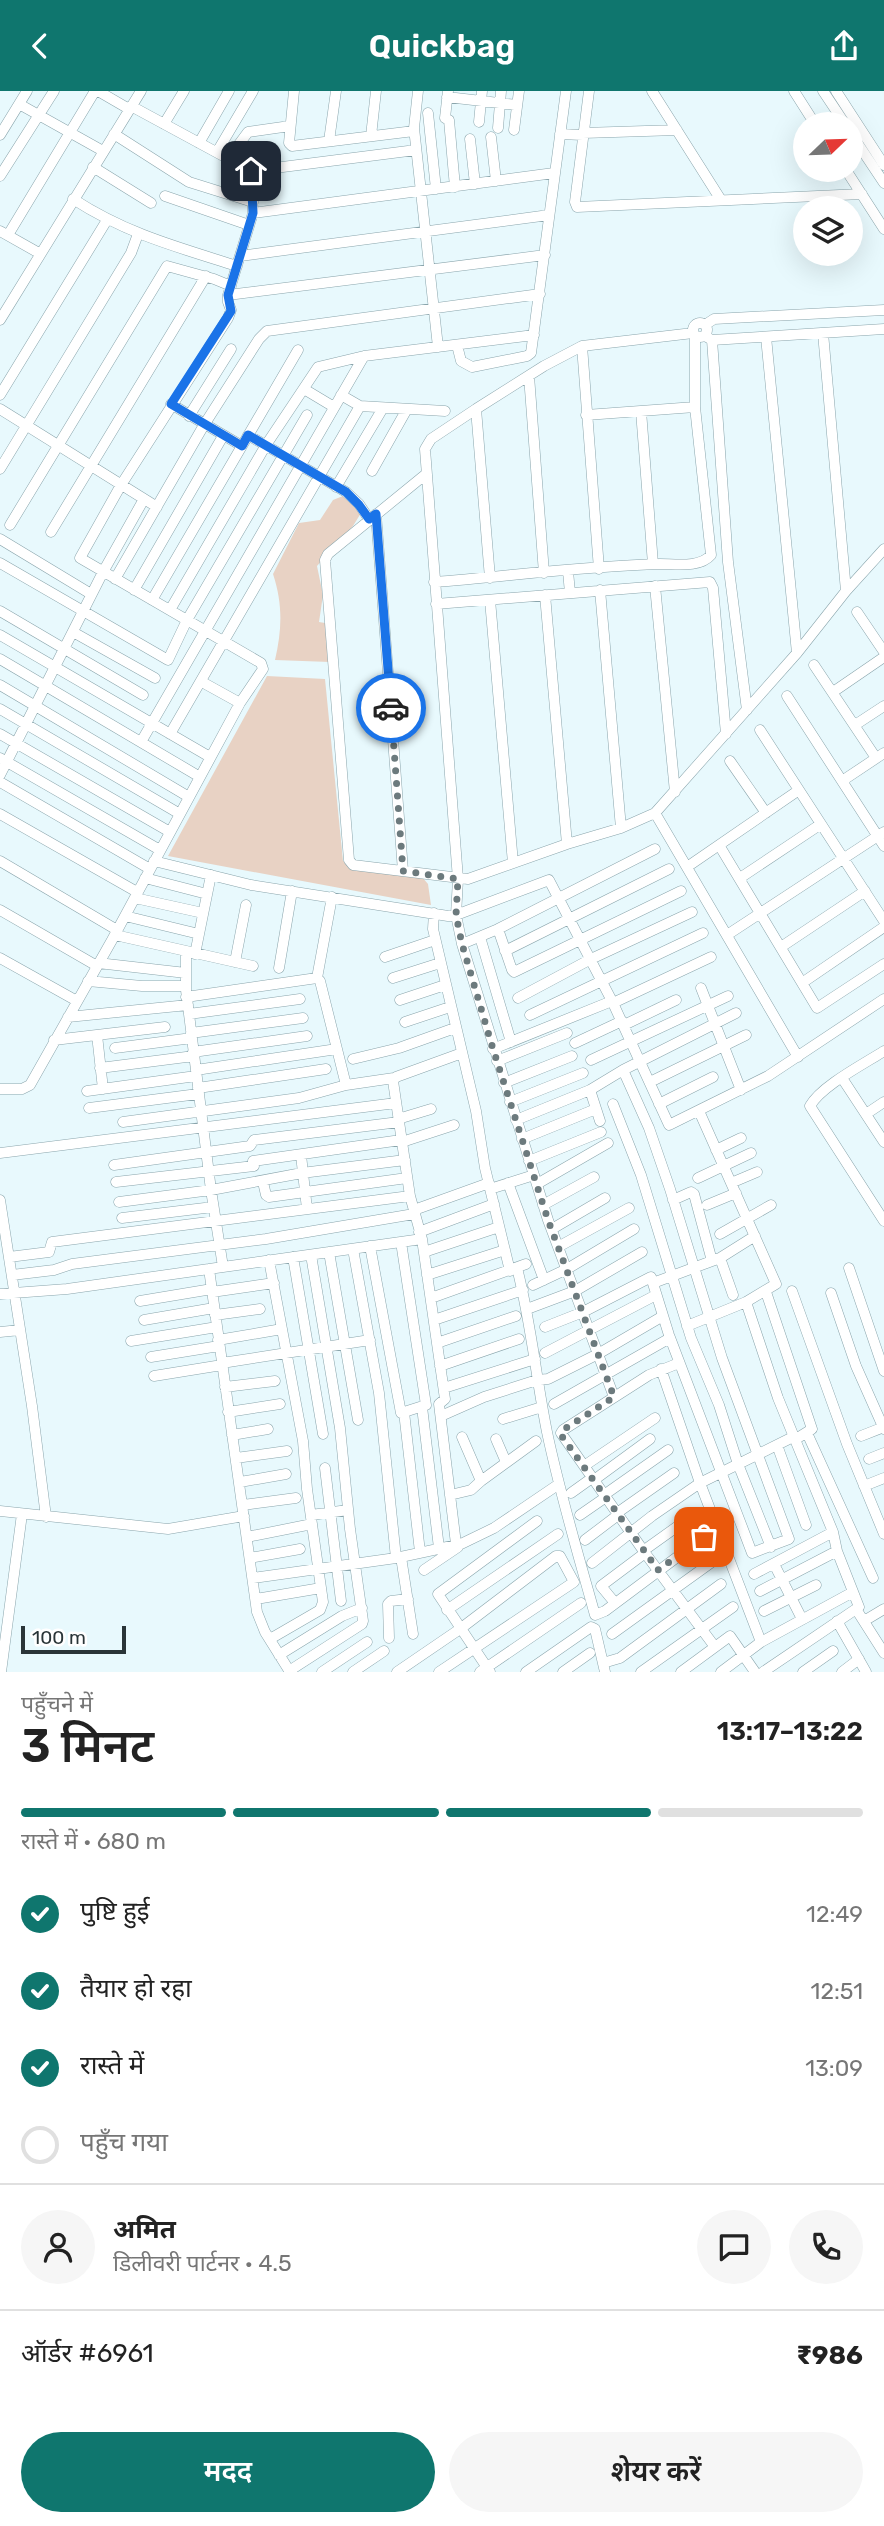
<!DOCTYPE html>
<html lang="hi">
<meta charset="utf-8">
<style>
body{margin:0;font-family:Rubik,"Noto Sans Devanagari",sans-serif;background:#f6f6f6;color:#222;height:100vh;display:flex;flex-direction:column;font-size:26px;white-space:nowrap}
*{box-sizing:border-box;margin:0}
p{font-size:23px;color:#767676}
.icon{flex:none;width:38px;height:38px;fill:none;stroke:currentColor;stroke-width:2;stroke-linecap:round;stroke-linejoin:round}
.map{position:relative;height:1581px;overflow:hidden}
.side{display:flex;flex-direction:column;background:#fff;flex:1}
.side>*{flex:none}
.needle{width:46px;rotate:67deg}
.fabs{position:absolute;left:793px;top:21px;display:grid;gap:14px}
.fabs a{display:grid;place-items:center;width:70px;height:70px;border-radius:50%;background:#fff;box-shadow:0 7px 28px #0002;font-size:35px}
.scale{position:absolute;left:21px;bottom:18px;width:105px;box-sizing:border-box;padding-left:7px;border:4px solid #2a3538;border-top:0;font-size:19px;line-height:24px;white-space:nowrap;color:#2a3538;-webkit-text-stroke:5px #fff;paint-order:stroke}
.pin{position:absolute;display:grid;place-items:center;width:60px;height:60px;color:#fff;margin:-30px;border-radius:14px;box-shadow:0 4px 10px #0006}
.courier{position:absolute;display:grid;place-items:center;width:70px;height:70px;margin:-35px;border:5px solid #1a73e8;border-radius:50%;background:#fff;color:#222;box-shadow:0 2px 9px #0007}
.headline em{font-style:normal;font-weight:600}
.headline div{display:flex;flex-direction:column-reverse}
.headline{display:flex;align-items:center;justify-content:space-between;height:119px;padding:0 21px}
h1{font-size:46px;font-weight:600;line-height:52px}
.bar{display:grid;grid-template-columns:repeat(4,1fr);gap:10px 7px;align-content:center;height:84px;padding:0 21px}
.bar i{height:9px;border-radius:5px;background:#e0e0e0}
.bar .current{background:#0f766e}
.bar p{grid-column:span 4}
.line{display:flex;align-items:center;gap:18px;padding:0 21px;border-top:2px solid #e0e0e0}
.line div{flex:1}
.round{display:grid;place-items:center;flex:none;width:74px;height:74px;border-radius:37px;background:#f6f6f6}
ol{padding:0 21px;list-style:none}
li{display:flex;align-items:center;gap:21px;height:77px}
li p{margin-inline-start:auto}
li .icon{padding:7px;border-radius:50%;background:#0f766e;color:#fff;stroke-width:4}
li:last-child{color:#767676}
li i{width:38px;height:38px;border:4px solid #e0e0e0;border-radius:50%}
.action{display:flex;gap:14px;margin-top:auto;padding:14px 21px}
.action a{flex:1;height:80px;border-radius:42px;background:#0f766e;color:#fff;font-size:28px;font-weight:600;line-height:80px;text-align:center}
.action a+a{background:#f6f6f6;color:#222}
header{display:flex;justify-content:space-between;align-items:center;height:91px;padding:0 21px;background:#0f766e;color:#fff;font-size:32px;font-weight:600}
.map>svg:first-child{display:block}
.green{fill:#e8d2c4}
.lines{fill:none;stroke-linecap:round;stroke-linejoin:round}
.minor-casing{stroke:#8aa5ac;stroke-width:11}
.minor{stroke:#fff;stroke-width:10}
.done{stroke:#6c7a7d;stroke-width:7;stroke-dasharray:0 12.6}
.route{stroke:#1a73e8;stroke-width:9}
</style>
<header><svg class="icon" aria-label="back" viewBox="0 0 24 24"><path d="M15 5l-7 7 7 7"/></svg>Quickbag<svg class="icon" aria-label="share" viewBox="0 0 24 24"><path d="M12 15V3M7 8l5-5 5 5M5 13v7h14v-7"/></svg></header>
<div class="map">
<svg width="884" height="1581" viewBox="0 0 884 1581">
<rect width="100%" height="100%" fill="#e8f9fd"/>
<path class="green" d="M343,405L361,422L353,435L317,475L323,504L319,531L325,532L330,571L275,569C282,539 283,513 273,483L299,432L320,429L333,409Z
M267,585L325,588L343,770L422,786L428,793L431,814L168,765Z"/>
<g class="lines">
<g class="minor-casing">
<path id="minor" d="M98,0L129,18
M294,0L289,52L292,55L414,40
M418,0L414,37L438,256
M448,0L445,27L449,29L455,96
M589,0L575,111L577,116L862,103
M652,0L721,109
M794,0L815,33
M823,0L845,33
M836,0L884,74
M447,6L517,14
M19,13L103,60
M131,15L251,80L416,59
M428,22L436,98
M479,31L482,0
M164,33L184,0
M498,37L501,0
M514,39L519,0
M850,41L884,92
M583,42L677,39
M114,43L189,91L253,111
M560,43L583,44
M0,44L27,0
M371,45L376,0
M491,46L496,90
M470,48L475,93
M329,50L336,0
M199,52L229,0
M217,61L253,0
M228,68L248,41L290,35
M93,76L151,112
M846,79L884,138
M0,85L54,0
M165,105L249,134
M73,108C127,143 177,156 237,175
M253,122L554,82
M0,140L39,162
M8,144L95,0
M240,165L549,124
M228,204L545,164
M0,229L141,0
M693 239a7 7 0 1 1 14 0a7 7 0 1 1-14 0Z
M705,234L714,228L884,219
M823,242L846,500
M705,245L712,249L728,471L747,619
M766,246L797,562
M712,249L884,238
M457,254L461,270L472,276L527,265L531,262L566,0
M582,255L599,478
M529,285L544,482
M304,298L334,316
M0,304L107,129
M341,304L360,315L445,320
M171,313L242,355
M0,318L157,416
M476,318L490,487
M641,320L653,473
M586,324L695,316
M189,325L231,258
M248,344L346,401L359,413L369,428
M0,378L131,162L138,143
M372,380L407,318
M426,383L328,463L325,469L349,769L353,774L468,788L567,753L621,737L655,722L797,562L846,500L884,458
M336,396L383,317
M376,423L403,780
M10,434L167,175L214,188L231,195
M51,441L206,185
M0,448L91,503
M0,472L168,569L187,529L307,324
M568,480L570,502
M115,488L204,334L259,248L267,240L540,203
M434,491C509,485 585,475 660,473C676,473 700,477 711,464L695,316V244
M655,495L675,701
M134,499L223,345
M600,499L621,737
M545,504L567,753
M152,509L298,259
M490,509L513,772
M436,513L710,491L713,497L726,643
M170,519L266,354L318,276L364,265L534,244
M0,520L143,604
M857,521L884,561
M73,541L155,587
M0,544L210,666
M0,568L200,686
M814,574L876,667
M202,591L240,612
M0,594L189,706
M833,601L884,566
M787,605L884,755
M0,618L180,723
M855,634L884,615
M760,639L884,830
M0,643L170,741
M170,643L360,315
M141,651L364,265
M0,667L160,759
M730,670L766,722
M0,684L103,481L144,408
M842,690L884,662
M0,691L150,778
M655,722L798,966
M0,723L137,801
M719,754L817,917L884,873
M0,770L117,839
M154,770L251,794L448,825L456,824L549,789L613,912L669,1034L768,985L884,908
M687,776L799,699
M145,787L207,803
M740,787L821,733
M332,806L317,887L320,890L346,994
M135,807L203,822
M0,819L97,875
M434,822L433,838L476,1020L485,1077L510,1180
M125,825L199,843
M498,838L512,879L514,881L681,800
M115,844L253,875
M727,844L884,741
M480,846L511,951
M462,853L498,838L655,758
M781,856L865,800
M505,860L669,778
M186,861V899L211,1099L223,1176
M195,863L211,784
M385,866L435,849
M0,867L77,910
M235,871L246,814
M98,872L186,882
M279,877L292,800
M393,887L440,872
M88,890L142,895H186
M802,892L884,836
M701,897L741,999
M186,906L317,887
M518,907L591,868L692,821
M400,909L445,894
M613,912L711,866
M189,923L300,908
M530,924L703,842
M68,926L188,914
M405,931L450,916
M624,934L676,909
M191,942L303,927
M97,944L103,998
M54,949L165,936
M575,952L622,930
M115,957L192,947
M493,958L612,910
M884,960C864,973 821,995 810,1015L884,1130
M193,961L307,945
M353,968L399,957L455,937
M591,969L728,905
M497,970L567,942
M100,977L194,965
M196,979L337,958
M842,987L884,1051
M650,991L746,944
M504,992L572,965
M198,997L326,978
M0,998H22L30,994L112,849L240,612L263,578L261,572L80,467L121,394L228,227L231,219L228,211V204L253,122L251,80
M590,999L600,1030
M87,1000L196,985
M510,1011L583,982
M613,1013L641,1084L691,1247L719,1314L738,1373L771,1456
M659,1013L713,986
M89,1017L198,1003
M866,1023L884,1011
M398,1028L431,1018
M516,1029L590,999L623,979L736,922
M123,1031L299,1007L346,994L394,987
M522,1048L596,1018
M402,1051L454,1034
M716,1059L741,1047
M0,1062L396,1012
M301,1064L307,1118
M529,1070L601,1041
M114,1074L250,1055L254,1049L399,1031
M698,1087L751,1062
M116,1091L254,1075L253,1070L401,1049
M263,1091L266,1104L269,1106L407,1087
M508,1092L544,1189
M731,1092L757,1081
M537,1093L608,1052
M490,1098L534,1084
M0,1109L32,1315L46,1426
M673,1109L691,1101L694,1103L712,1170
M119,1111L211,1099L302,1082L405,1069
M543,1114L594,1086
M707,1114L736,1102
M414,1119L489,1092
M122,1127L213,1116
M552,1138L605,1107
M419,1141L494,1113
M720,1143L771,1114
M370,1155L401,1322L426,1314L401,1151
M558,1156L629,1117
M353,1158L379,1302L396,1467
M329,1161L358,1329
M424,1161L499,1136
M9,1166L49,1161L52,1151L410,1105
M293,1166L323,1343
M720,1167L733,1204
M269,1169L303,1350L307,1398L323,1511L320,1519L270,1548
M517,1177C531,1231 536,1287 547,1341C560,1403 578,1463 595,1524L605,1520L704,1446
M849,1177L884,1280
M209,1178L257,1521L265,1541L290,1581
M12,1184L54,1179L72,1173L266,1148L414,1123
M427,1184L505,1159
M653,1192L720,1167L755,1145
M533,1194L567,1178L634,1138
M792,1200L847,1353L884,1443
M212,1201L274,1192
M766,1201L812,1338L796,1348
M831,1202L856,1275L884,1338
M0,1203L67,1198L422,1148
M431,1207L526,1173
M140,1210L212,1198
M746,1211L778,1307L833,1441L837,1460L859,1516L763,1581
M527,1218L575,1200L642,1161
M215,1224L260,1218
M144,1229L214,1217
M434,1229L523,1199
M687,1235L746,1211L776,1193L699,1020
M545,1236L583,1221L651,1186L669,1244L752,1462L789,1448L722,1267L670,1098L649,1037L623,979
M0,1241L20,1239
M218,1249L282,1238
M131,1250L217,1236
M437,1252L516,1225
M545,1262L656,1204
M151,1266L219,1255
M222,1272L370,1249
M679,1272L649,1284L563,1339L561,1342L645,1462L715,1556
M440,1275L519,1248
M661,1278L700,1392L761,1551
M154,1285L222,1274
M225,1296L275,1290
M444,1297L535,1268
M614,1306L548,1129L462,853L456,824L458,788L425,358L431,348L476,318L544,275L582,255L693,242
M554,1313L670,1247
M422,1316L439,1457
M228,1321L280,1313
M404,1321L420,1461
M441,1325L484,1306L537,1289L548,1288L598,1263L663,1225
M503,1328L542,1316
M807,1342L873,1487
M232,1344L268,1338
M861,1345L884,1336
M462,1346L481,1390
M496,1348L506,1371
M777,1354L806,1434
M236,1367L287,1360
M869,1368L884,1362
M584,1375L655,1327
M325,1377L341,1510
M594,1389L650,1348
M240,1391L286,1383
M864,1395L884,1387
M571,1402L592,1387
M450,1404L471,1399L481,1390L536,1350
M604,1404L668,1359
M243,1414L296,1407
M0,1420L168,1438L244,1425
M617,1422L674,1382
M311,1424L348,1419
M580,1424L606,1406
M247,1446L312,1433
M585,1449L618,1424
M456,1453L439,1313L445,1308L422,1148L410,1105L393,990L396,986L462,962
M643,1460L685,1430
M401,1466L413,1543
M250,1467L300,1458
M592,1472L652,1425L700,1392L795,1345
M774,1473L802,1528
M424,1479L458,1456
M754,1483L833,1441
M253,1487L396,1467L461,1453L494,1437L559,1393
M760,1500L837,1460
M256,1508L321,1497
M615,1512L601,1495L645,1462
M856,1518L884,1562
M447,1519L558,1443
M764,1520L816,1494
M837,1530L866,1581
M864,1530L884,1518
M612,1543L712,1471
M389,1547L388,1513L391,1510L408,1508
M279,1564L342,1525L362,1517
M603,1572L620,1567L721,1493
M289,1580L362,1533L363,1530L350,1438L340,1337L311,1164
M1,1581L22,1423
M322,1581L367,1551
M353,1581L384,1560
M397,1581L460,1538L556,1465H560L574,1491L439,1581
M480,1581L581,1512
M490,1581L438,1503L537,1430
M526,1581L591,1536L595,1538L605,1581
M563,1581L590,1562
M641,1581L733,1516
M681,1581L730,1545L755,1581
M721,1581L761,1551L853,1501
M803,1581L833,1560
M842,1581L859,1568"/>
</g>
<use href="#minor" class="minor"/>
</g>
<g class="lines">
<path class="done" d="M391,617L403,780L458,788L456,824L462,853L493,958L548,1129L614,1306L563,1339L561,1344L658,1479L704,1446"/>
<path class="route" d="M251,80L253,122L228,204L231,220L171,313L242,355L248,344L346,401L359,414L369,428L376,423L391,617"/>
</g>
</svg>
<div class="fabs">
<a><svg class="needle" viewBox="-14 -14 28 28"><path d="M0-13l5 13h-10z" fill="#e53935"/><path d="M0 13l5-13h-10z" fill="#767676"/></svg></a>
<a><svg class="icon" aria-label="layers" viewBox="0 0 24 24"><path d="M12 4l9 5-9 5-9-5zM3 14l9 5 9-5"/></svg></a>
</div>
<div class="scale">100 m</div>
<div class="pin" style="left:704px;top:1446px;background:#ea580c"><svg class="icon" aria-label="bag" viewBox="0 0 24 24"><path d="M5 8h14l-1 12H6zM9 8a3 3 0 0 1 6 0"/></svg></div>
<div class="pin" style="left:251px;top:80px;background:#1f2937"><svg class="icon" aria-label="home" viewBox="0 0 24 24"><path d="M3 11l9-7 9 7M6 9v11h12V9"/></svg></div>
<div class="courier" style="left:391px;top:617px"><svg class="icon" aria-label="car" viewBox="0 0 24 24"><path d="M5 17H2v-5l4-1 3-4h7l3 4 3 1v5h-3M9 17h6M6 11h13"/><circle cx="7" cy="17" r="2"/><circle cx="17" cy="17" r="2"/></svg></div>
</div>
<section class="side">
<div class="headline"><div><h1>3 मिनट</h1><p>पहुँचने में</p></div><em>13:17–13:22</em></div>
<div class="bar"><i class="current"></i><i class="current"></i><i class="current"></i><i></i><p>रास्ते में · 680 m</p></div>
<ol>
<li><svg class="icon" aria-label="check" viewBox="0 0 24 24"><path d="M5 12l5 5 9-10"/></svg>पुष्टि हुई<p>12:49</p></li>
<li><svg class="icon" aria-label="check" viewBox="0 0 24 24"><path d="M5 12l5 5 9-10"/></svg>तैयार हो रहा<p>12:51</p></li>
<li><svg class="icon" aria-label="check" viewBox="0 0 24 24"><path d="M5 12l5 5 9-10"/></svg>रास्ते में<p>13:09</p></li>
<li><i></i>पहुँच गया</li>
</ol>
<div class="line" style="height:126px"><a class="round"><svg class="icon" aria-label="person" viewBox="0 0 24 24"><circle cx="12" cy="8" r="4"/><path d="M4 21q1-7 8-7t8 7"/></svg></a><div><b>अमित</b><p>डिलीवरी पार्टनर · 4.5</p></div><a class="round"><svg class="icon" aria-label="chat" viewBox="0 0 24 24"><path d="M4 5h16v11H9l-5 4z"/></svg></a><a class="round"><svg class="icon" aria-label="phone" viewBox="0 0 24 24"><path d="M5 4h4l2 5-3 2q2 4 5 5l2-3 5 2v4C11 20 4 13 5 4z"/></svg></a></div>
<div class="line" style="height:91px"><div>ऑर्डर #6961</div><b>₹986</b></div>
<div class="action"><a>मदद</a><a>शेयर करें</a></div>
</section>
